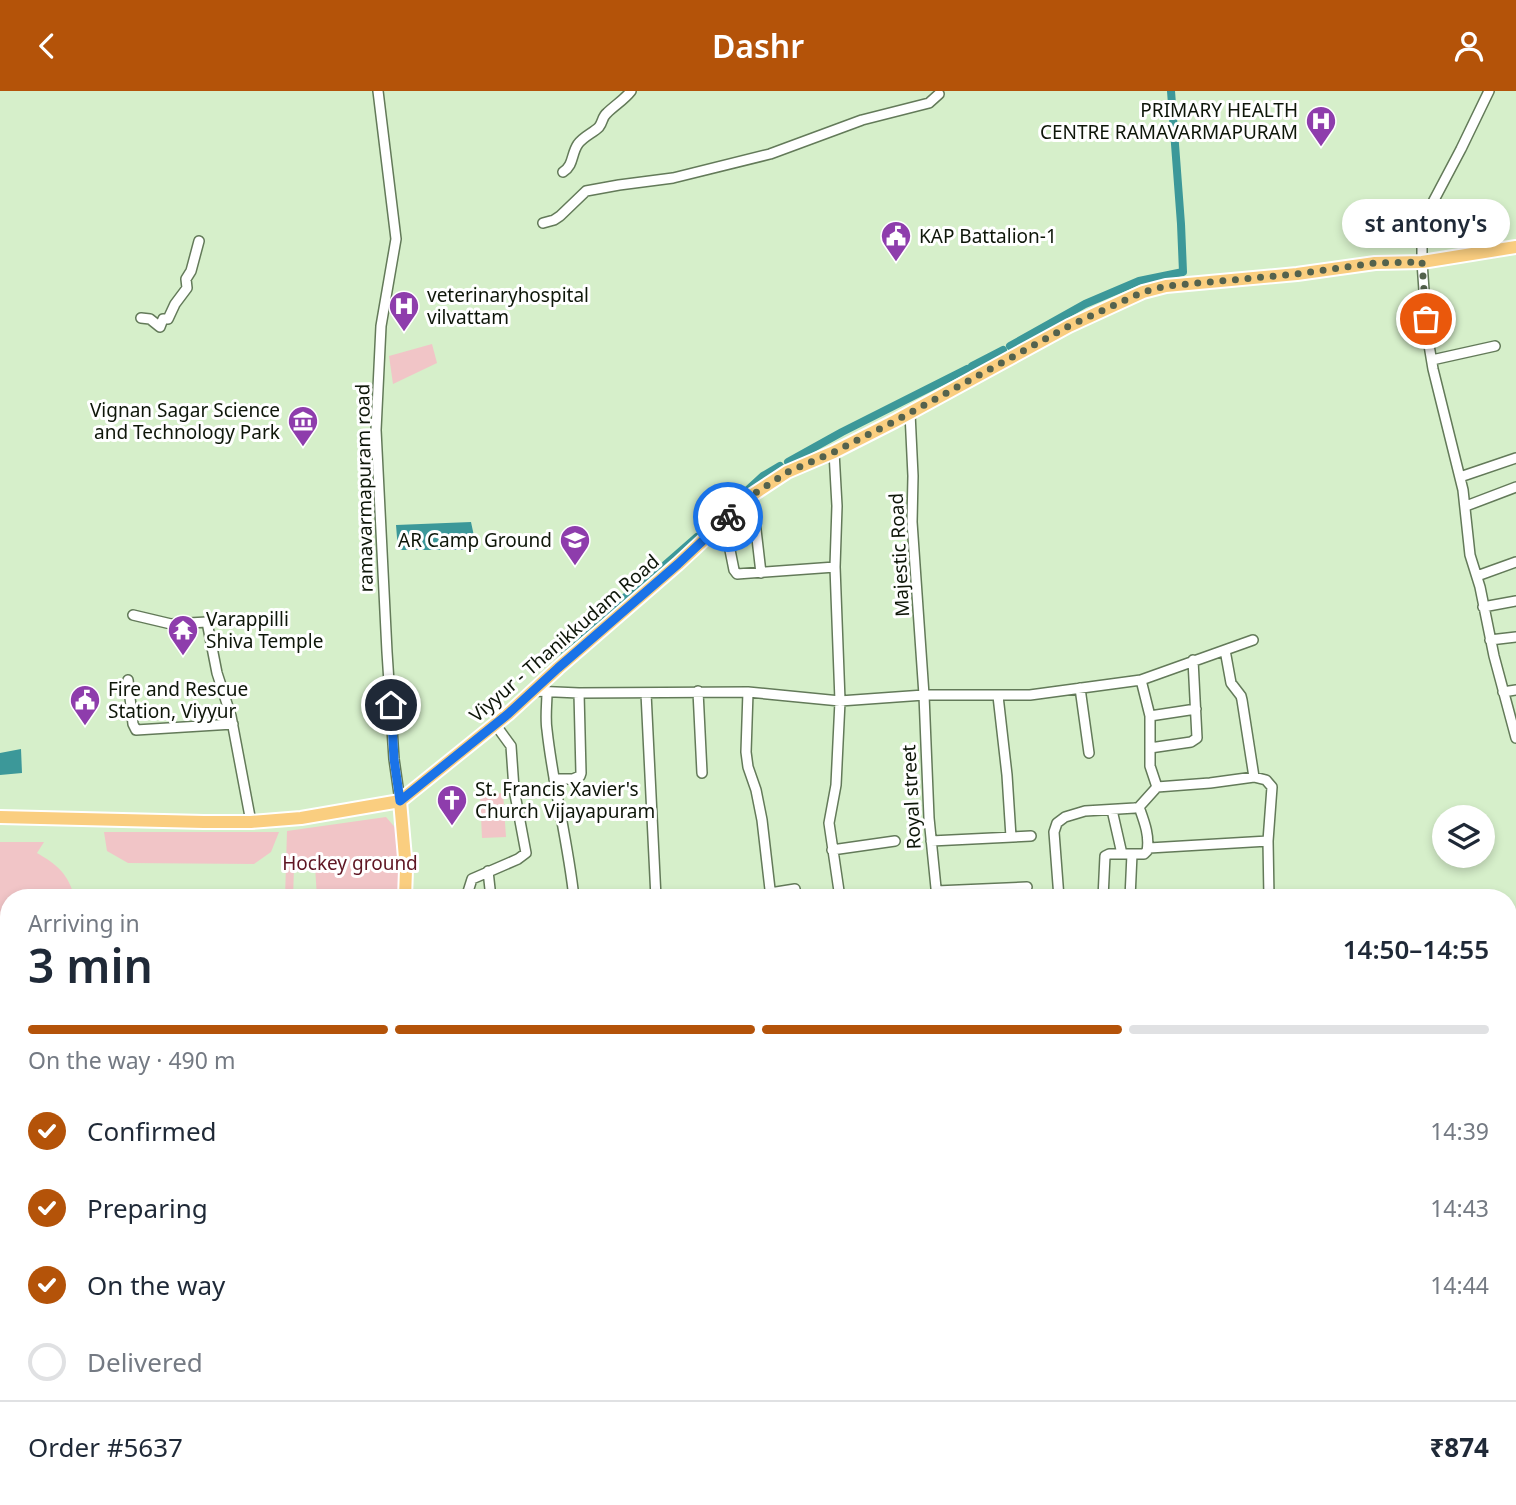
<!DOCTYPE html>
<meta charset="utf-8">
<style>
body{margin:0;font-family:"Noto Sans",sans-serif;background:#f2f2f3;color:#1f2937;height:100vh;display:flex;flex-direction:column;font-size:26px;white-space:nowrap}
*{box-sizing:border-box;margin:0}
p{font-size:23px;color:#747a83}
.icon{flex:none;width:38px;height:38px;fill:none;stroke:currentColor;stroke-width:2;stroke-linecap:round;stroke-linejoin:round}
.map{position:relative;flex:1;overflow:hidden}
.side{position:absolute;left:0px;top:798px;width:1517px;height:616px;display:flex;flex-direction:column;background:#fff;border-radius:28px 28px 0 0;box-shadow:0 4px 10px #0003}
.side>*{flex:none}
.controls{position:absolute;left:1432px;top:714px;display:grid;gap:14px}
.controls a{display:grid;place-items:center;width:63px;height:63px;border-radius:50%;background:#fff;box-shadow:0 4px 10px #0003;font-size:35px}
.pin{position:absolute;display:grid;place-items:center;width:60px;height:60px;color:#fff;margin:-30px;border:4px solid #fff;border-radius:50%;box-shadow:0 2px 7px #0007}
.courier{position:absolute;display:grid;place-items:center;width:70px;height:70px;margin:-35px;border:5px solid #1a73e8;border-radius:50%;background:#fff;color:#222;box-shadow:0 2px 9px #0007}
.bubble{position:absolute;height:49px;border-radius:24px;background:#fff;box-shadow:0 4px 10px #0003;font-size:23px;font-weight:600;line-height:49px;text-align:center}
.head em{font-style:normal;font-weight:600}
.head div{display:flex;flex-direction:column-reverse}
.head{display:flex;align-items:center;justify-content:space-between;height:119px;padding:0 28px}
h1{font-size:46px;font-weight:600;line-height:52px}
.bar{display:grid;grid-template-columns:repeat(4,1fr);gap:10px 7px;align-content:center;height:84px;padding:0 28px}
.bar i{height:9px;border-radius:5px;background:#e0e1e3}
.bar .on{background:#b45309}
.bar p{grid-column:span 4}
.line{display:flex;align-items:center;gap:18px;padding:0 28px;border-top:2px solid #e0e1e3}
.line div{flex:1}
ol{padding:0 28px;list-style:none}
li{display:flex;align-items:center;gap:21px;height:77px}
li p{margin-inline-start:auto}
li .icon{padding:7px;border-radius:50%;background:#b45309;color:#fff;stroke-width:4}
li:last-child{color:#747a83}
li i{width:38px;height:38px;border:4px solid #e0e1e3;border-radius:50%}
header{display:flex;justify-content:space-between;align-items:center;height:91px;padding:0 28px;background:#b45309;color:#fff;font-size:32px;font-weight:600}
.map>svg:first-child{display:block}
.green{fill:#f1c5c7}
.water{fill:#3c9899}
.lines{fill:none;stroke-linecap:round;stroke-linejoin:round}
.stream{stroke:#3c9899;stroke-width:2}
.canal{stroke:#3c9899;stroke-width:8}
.minor-casing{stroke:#637a59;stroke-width:12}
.major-casing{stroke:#fff;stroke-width:16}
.minor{stroke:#fff;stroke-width:9}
.major{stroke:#face80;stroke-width:12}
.done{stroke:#54624d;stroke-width:7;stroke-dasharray:0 12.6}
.route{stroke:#1a73e8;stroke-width:9}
.labels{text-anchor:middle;stroke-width:6;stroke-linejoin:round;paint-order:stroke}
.poi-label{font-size:19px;fill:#0e1609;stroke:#fff;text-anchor:start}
.street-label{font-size:19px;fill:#0e1609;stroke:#fff}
.park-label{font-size:19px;fill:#5f1623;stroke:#fff}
</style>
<header><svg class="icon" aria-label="back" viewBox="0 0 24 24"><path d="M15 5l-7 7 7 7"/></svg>Dashr<svg class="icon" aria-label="person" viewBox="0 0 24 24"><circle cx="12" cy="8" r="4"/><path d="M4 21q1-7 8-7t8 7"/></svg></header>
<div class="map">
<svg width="1516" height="1414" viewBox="0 0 1516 1414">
<rect width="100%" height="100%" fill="#d6efca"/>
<path class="green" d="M432,253L437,272L393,293L389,265Z
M503,702L506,746L482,747L480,704Z
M386,726L399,741L401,807H317L315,775L294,776L293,807H285L287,740Z
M104,741H279L271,761L254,773L128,772L107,760Z
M0,751H44L37,762C58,774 68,783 75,807H9V969L0,968Z
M0,1037H6L9,1040V1111L0,1113Z"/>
<path class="water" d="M471,431L477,459H398L396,434Z
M21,658L22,682L0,684V662Z"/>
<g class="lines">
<path class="stream" d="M1098,1405L1100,1414"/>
<path class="canal" d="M1010,255L1085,213L1139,190L1183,181L1181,133L1171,0
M972,275L1003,259
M788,371L842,341L967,278
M703,440L763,385L780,375
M556,562L665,474L697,446"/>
<g class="minor-casing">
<path id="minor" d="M378,0L396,148L381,235L376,339L387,561L394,668L400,710
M563,81C574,74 571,63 578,53C584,45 593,42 599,36C603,31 602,26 607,22C615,14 624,9 631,0
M1424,128L1461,58L1489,0
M543,132L554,129L560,125L586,100L619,94L673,87L770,63L862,29L929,12L939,3
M1422,134V171L1427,242L1433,278L1463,399L1470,464L1480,496L1494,565L1516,647
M141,227L150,228L160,236L163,228H168L175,213L187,197L186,188L191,180L199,150
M1432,269L1495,255
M910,322L913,385L912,431L924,604L929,727L937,807
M834,361L837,415L835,476L840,610L836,694L829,732L840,807
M1460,386L1516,367
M752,404L761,482
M1466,415L1516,396
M724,429L734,479L737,483L835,476
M1477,485L1516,471
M1483,516L1516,510
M133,524L171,533L207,531L217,582L231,625L251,731
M1490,549L1516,546
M1225,559L1231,592L1241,605L1242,609L1254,686
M128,589L133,633L136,639L233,633
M1141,589L1150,625V675L1157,696L1210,692L1254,686L1266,689L1272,696L1268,750L1269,807
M1080,597L1089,662
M533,600L579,602L748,601L840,610L924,604H1030L1141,589L1253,549
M698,600L702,682
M547,601C547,613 545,627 547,639C553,695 568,750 574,807
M748,601L746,661L748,676L756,699L762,729L771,807
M1503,601L1516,599
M646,602L656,807
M998,605L1007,684L1011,746
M1150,625L1196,618
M1150,657L1191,651L1197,647L1193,569
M554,688H573L580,685L581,682L579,602
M1112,719L1122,763
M931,750L1031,745
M1149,757L1268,750
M832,759L895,750
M488,780L491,807
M936,800L1027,796
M770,802L795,798
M466,807L472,788L518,768L526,762L514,698L511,655L495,633
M1059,807L1054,741L1057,732L1065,726L1085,720L1135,717L1139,716L1157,696
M1103,807L1105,765L1109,763H1144L1147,760C1150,745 1144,730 1139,716
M1130,807L1132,763
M1508,850H1516
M1508,1064L1516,1063
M1508,1115L1516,1113
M0,1121L9,1119
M1508,1215L1516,1213
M0,1253H9
M1508,1306H1513L1516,1309
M37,1405V1410
M321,1405L322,1414
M672,1405L673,1414
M718,1405L719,1414
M746,1405L747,1414
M870,1405L871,1414
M1394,1405V1414
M1466,1405L1467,1414
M182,1414L181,1408L218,1405"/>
</g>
<g class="major-casing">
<path id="major" d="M400,710L406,778L405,807
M0,726L204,731H251L301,727L400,710L508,623L558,577L678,473L752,404L787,381L834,361L895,330L1069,235L1143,201L1166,195L1297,183L1375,172L1422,171L1516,156
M439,1405L441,1414
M907,1405L1013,1414
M553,1414L562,1405
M1156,1414L1225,1413L1254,1414"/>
</g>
<use href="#minor" class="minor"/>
<use href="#major" class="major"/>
</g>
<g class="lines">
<path class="done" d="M728,426L752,404L788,381L834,361L895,330L1069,235L1143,201L1166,195L1297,183L1375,172L1422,171L1426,228"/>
<path class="route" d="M391,614L394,668L400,710L508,623L558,577L678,473L728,426"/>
</g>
<defs>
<g id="hospital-pin" transform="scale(1.575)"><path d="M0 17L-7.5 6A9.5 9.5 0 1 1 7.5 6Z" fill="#8e3dac" stroke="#fff"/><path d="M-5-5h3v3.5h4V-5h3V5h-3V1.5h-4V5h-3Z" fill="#fff"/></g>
<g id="civic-pin" transform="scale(1.575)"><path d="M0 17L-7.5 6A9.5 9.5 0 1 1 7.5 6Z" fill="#8e3dac" stroke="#fff"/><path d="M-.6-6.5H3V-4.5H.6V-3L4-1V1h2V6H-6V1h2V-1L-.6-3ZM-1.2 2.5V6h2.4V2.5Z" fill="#fff"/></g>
<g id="museum-pin" transform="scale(1.575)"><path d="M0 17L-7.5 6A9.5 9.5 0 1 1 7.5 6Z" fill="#8e3dac" stroke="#fff"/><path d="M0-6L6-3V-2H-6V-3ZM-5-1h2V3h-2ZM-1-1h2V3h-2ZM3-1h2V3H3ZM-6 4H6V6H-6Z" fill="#fff"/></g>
<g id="university-pin" transform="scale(1.575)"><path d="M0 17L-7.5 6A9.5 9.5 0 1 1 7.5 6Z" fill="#8e3dac" stroke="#fff"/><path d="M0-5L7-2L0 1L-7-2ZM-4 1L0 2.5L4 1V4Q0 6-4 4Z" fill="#fff"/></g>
<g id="temple-pin" transform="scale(1.575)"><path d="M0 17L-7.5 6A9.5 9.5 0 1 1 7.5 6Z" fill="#8e3dac" stroke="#fff"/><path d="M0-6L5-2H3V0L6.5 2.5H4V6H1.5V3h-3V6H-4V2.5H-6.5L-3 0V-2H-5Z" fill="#fff"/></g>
<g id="church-pin" transform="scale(1.575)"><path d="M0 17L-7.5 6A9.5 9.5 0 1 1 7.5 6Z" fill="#8e3dac" stroke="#fff"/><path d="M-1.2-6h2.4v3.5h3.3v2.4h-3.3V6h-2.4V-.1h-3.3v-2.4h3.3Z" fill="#fff"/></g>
</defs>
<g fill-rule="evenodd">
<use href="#hospital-pin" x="1321" y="30"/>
<use href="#civic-pin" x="896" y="145"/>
<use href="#hospital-pin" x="404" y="215"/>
<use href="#museum-pin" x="303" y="330"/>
<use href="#university-pin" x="575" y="449"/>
<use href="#temple-pin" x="183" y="539"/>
<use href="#civic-pin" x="85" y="609"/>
<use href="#church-pin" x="452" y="709"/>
</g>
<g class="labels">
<g class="poi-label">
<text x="1298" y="26" text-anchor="end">PRIMARY HEALTH<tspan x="1298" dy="22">CENTRE RAMAVARMAPURAM</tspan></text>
<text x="919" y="152">KAP Battalion-1</text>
<text x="427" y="211">veterinaryhospital<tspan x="427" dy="22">vilvattam</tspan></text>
<text x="280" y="326" text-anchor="end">Vignan Sagar Science<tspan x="280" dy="22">and Technology Park</tspan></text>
<text x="552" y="456" text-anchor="end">AR Camp Ground</text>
<text x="206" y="535">Varappilli<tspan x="206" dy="22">Shiva Temple</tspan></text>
<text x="108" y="605">Fire and Rescue<tspan x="108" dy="22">Station, Viyyur</tspan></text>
<text x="475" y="705">St. Francis Xavier's<tspan x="475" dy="22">Church Vijayapuram</tspan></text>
</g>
<g class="street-label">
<text transform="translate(364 397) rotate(-91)" y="7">ramavarmapuram road</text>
<text transform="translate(899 464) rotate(-93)" y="7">Majestic Road</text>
<text transform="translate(564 547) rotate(-41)" y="7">Viyyur - Thanikkudam Road</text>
<text transform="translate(911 706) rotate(-93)" y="7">Royal street</text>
</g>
<g class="park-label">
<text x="350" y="779">Hockey ground</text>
</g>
</g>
</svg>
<div class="controls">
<a><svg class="icon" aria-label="layers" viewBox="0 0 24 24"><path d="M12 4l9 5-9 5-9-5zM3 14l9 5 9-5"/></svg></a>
</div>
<div class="pin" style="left:1426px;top:228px;background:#ea580c"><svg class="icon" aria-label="bag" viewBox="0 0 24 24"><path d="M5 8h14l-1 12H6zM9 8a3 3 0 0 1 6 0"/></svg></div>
<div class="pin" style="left:391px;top:614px;background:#1f2937"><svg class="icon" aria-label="home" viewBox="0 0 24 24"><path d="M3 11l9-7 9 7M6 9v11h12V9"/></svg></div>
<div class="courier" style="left:728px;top:426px"><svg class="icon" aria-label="bike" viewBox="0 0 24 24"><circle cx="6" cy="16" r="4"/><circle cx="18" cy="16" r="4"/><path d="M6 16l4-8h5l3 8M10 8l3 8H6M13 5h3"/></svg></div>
<div class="bubble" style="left:1342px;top:108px;width:168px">st antony's</div>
<section class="side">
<div class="head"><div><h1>3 min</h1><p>Arriving in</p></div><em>14:50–14:55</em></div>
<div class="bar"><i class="on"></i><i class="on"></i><i class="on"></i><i></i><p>On the way · 490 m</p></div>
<ol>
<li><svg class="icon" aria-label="check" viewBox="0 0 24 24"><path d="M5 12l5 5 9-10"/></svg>Confirmed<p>14:39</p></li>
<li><svg class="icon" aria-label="check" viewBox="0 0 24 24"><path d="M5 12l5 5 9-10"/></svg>Preparing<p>14:43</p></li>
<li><svg class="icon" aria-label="check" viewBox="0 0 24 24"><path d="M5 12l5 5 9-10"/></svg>On the way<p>14:44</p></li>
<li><i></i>Delivered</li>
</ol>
<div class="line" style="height:91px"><div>Order #5637</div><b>₹874</b></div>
</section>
</div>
